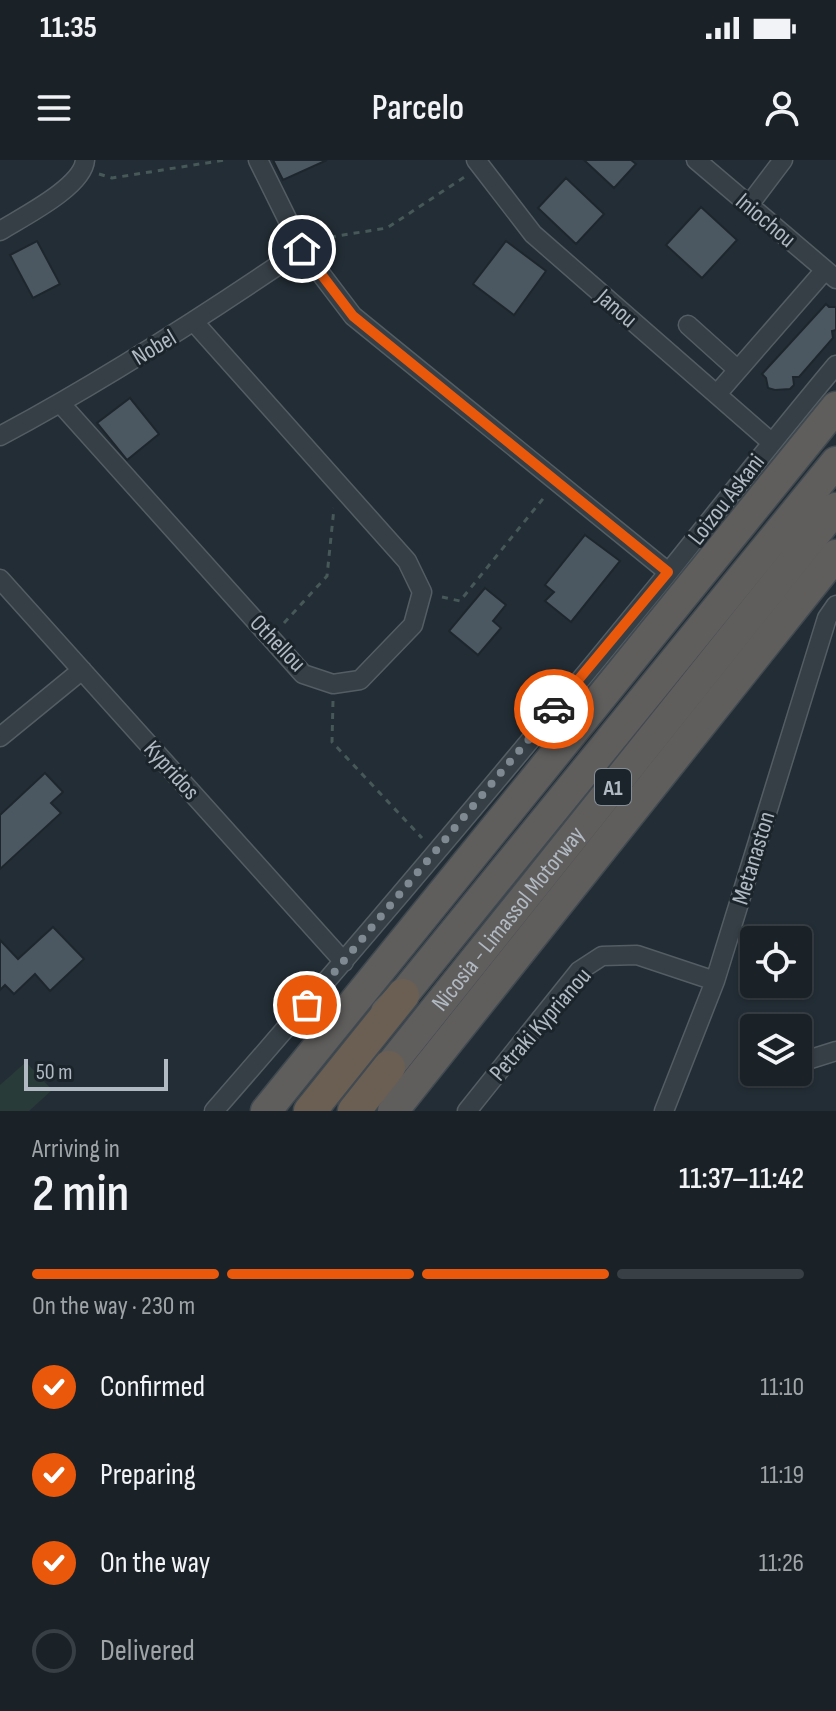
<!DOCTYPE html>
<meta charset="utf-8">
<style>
body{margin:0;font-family:"Sofia Sans Condensed",sans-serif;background:#272f34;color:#f1f3f6;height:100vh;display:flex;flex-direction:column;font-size:30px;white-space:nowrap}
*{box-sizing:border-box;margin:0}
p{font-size:26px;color:#9fa4a8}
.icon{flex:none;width:44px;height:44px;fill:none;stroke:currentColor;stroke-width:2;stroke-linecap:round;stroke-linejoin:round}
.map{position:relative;height:951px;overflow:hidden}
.panel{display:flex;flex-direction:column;background:#1a2228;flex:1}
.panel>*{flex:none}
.controls{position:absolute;left:740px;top:766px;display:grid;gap:16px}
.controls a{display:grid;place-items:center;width:72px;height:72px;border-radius:8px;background:#1a2228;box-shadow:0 2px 6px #0004,0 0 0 2px #383f45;font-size:40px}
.scale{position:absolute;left:24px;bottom:20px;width:144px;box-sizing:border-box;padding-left:8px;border:4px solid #b1bac3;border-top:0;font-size:22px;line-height:28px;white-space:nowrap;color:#b1bac3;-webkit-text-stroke:6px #1c242b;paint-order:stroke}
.pin{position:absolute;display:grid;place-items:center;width:68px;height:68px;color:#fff;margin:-34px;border:4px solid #fff;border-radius:50%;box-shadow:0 2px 8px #0007}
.courier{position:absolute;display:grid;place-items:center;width:80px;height:80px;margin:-40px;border:6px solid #ea580c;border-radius:50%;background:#fff;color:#222;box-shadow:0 2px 10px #0007}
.overview em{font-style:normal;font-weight:600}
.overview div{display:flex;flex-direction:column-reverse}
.overview{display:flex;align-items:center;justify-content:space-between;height:136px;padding:0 32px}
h1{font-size:52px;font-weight:600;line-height:60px}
.bar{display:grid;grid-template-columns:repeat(4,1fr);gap:12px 8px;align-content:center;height:96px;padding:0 32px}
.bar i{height:10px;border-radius:6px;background:#383f45}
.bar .selected{background:#ea580c}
.bar p{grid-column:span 4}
ol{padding:0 32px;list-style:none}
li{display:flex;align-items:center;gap:24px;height:88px}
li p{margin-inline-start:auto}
li .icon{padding:8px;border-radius:50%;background:#ea580c;color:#fff;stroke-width:4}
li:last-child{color:#9fa4a8}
li i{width:44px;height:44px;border:4px solid #383f45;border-radius:50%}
.status{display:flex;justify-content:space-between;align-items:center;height:56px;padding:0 40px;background:#1a2228;direction:ltr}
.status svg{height:22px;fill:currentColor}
header{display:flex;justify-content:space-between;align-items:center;height:104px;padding:0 32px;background:#1a2228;font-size:36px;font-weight:600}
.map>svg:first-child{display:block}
.grass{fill:#283b38}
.building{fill:#4c5861;stroke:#1e262d;stroke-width:2}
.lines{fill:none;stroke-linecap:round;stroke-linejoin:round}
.minor-casing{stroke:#545d64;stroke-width:21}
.trunk-casing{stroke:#414a51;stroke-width:33}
.motorway-casing{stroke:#414a51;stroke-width:35}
.path{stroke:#465857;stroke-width:3;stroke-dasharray:6 6;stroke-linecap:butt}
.minor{stroke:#363f46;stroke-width:18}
.trunk{stroke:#605e5d;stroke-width:30}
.motorway{stroke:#6b5f54;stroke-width:32}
.done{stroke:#7f8991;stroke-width:8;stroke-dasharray:0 14.4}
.route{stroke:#ea580c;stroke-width:10}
.labels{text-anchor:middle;stroke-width:6;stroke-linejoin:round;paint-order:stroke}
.shield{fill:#1c242b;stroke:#848d95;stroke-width:2}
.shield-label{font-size:22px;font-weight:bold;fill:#b1bac3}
.street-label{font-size:24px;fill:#b1bac3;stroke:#1c242b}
</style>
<div class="status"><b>11:35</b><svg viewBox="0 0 49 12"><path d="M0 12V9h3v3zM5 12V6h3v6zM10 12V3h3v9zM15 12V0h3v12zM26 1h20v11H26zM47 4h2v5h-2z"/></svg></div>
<header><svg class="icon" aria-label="menu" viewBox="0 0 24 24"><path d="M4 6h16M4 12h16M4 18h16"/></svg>Parcelo<svg class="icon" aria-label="person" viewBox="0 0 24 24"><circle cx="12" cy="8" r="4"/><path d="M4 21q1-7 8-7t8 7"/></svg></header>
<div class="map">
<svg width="836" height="951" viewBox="0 0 836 951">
<rect width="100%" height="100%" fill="#232d35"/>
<path class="grass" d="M26,902L52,930L29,951H0V925Z"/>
<path class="building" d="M273,0H327L283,20Z
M584,0H631L636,4L614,28Z
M566,18L604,54L576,84L538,48Z
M701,47L737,80L702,118L666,85Z
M37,81L60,124L33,138L10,95Z
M506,81L546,111L514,155L473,124Z
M826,144L829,147H836V170L832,171L833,178L799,217H793L794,225L790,229L775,230L768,228L766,218L762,214Z
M130,238L159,274L127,300L97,263Z
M585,375L620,401L571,462L545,441L554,432L545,425Z
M485,428L506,445L493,461L501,468L478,495L449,471Z
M45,613L63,632L51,643L61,653L0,709V655Z
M53,767L84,799L50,831L35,814L14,834L5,825L0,830V780L18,799Z"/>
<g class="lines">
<g class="minor-casing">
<path id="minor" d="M258,0L302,89L353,156L668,412
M476,0L533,74L771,282
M696,0L836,119
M749,45L783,0
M0,71C22,57 83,27 85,0
M688,165L738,210
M717,234L825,110
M61,244L303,514L333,524L360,520L413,465L422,432L407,401L194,162
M0,276C105,220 204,156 302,89
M0,419L344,802
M0,577L82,510
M798,903L836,891
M214,951C368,774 520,595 668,413C724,343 779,273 836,205
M467,951L579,811L602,796L637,795L715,821
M664,951L715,821L827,458L836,445"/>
</g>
<g class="trunk-casing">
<g id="trunk">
<path d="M386,852L403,835L836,302"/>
<path id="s1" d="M378,928L389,907L836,348"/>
<path d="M266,951L836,247"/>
<path d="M393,951L836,395"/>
</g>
</g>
<g class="motorway-casing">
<path id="motorway" d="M310,951L403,835
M354,951L389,907"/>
</g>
<path class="path" d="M99,14L112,18L225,0
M318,79L387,68L466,16
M442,437L460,441L546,335
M284,463L327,416L334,348
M333,541L332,582L422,678"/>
<use href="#minor" class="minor"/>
<use href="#trunk" class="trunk"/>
<use href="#motorway" class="motorway"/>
</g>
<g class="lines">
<path class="done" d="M307,845L554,549"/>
<path class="route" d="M302,89L353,156L668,412L554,549"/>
</g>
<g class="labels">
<rect class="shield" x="595" y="609" width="36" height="36" rx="6"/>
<g class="shield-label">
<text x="613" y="635">A1</text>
</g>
<g class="street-label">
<text transform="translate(766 60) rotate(40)" y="8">Iniochou</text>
<text transform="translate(617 148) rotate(41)" y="8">Janou</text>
<text transform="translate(154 187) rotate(-31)" y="8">Nobel</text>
<text transform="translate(726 339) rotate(-52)" y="8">Loizou Askani</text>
<text transform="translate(278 483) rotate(46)" y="8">Othellou</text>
<text transform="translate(172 610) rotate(48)" y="8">Kypridos</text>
<text transform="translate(753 698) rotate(-73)" y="8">Metanaston</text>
<text dy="8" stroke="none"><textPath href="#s1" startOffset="214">Nicosia - Limassol Motorway</textPath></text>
<text transform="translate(540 864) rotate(-49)" y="8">Petraki Kyprianou</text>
</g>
</g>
</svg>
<div class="controls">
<a><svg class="icon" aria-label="locate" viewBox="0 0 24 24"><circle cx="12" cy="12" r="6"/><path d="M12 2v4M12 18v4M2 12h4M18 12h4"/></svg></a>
<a><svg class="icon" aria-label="layers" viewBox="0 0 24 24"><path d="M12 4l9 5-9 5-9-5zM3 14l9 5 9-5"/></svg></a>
</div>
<div class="scale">50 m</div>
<div class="pin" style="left:307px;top:845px;background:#ea580c"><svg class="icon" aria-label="bag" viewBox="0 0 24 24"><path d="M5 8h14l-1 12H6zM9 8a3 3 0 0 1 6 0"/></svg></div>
<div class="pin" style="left:302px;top:89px;background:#1f2937"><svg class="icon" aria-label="home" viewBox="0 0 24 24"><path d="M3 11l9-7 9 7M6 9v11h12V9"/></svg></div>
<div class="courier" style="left:554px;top:549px"><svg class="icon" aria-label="car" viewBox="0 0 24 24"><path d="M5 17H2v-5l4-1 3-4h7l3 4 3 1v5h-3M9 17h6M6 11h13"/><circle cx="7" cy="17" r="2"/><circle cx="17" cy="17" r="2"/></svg></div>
</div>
<section class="panel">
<div class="overview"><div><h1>2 min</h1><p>Arriving in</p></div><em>11:37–11:42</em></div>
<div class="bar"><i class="selected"></i><i class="selected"></i><i class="selected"></i><i></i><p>On the way · 230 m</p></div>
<ol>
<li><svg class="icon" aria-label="check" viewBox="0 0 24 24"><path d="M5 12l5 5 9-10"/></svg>Confirmed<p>11:10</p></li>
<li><svg class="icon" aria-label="check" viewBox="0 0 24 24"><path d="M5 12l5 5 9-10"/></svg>Preparing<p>11:19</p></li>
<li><svg class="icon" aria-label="check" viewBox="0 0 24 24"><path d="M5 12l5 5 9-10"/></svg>On the way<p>11:26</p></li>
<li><i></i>Delivered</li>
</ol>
</section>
